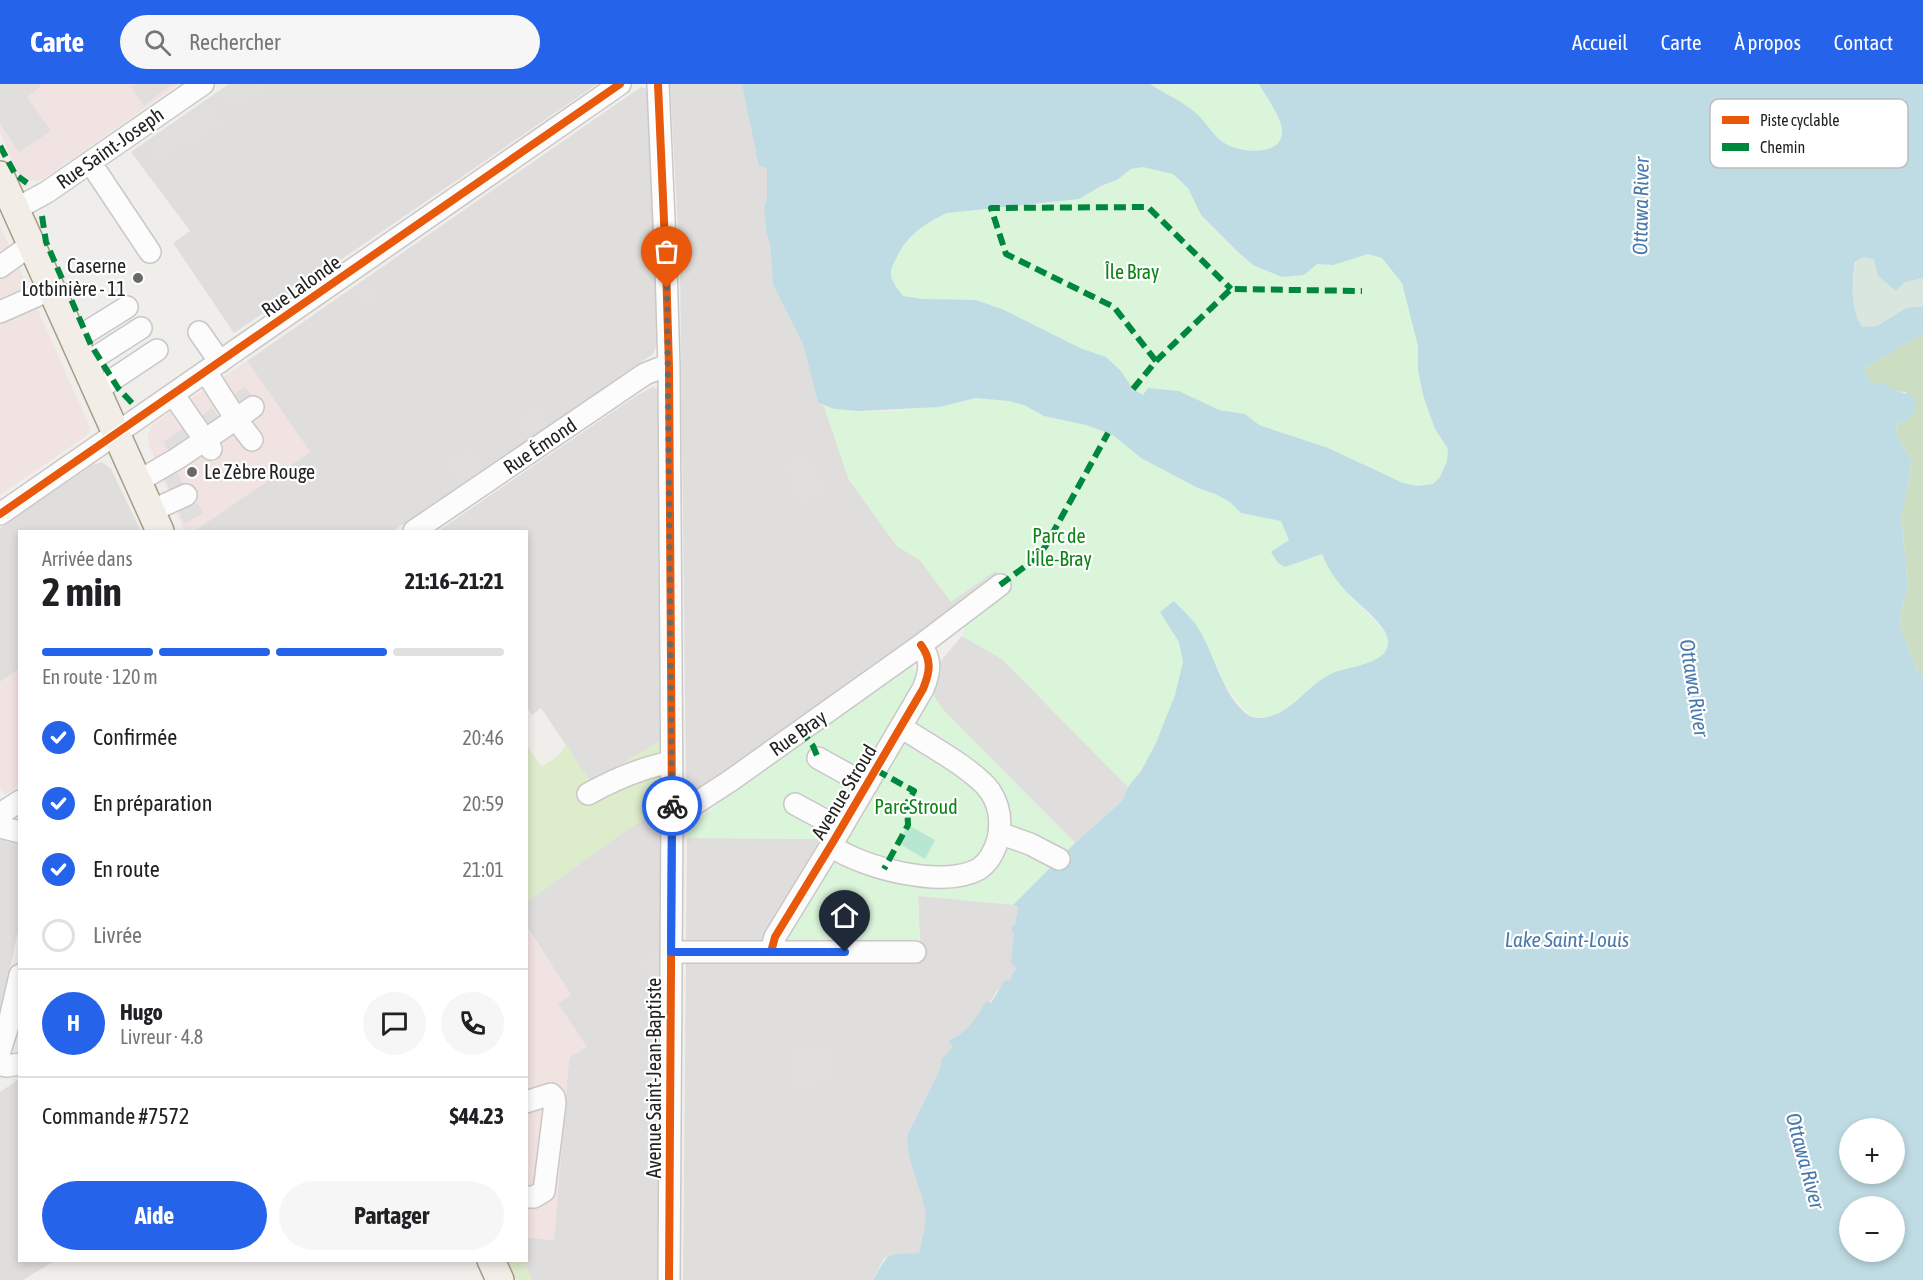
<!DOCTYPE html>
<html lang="fr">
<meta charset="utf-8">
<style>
body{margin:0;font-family:"Asap Condensed",sans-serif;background:#f6f6f6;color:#202124;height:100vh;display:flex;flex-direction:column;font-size:22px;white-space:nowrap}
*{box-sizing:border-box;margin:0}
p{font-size:20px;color:#757577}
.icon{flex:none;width:33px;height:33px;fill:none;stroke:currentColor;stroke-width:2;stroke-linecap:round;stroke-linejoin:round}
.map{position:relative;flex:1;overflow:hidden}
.side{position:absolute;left:18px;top:446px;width:510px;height:732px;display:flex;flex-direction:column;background:#fff;border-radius:0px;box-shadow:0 3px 9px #0003}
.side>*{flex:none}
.fabs{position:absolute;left:1839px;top:1034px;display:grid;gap:12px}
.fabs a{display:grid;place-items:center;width:66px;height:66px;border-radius:50%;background:#fff;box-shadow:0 3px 9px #0003;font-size:30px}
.pin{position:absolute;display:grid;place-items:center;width:51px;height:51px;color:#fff;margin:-62px -26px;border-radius:50% 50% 50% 0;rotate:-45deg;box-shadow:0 0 6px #0007}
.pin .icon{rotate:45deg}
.courier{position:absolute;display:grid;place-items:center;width:60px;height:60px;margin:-30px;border:4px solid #2563eb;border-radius:50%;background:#fff;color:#222;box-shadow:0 2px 8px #0007}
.summary em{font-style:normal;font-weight:700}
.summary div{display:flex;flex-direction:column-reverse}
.summary{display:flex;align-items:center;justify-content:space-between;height:102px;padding:0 24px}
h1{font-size:39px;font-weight:700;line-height:45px}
.bar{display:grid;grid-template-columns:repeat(4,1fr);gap:9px 6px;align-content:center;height:72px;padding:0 24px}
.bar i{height:8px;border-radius:4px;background:#e0e0e0}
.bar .active{background:#2563eb}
.bar p{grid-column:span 4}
.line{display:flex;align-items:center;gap:15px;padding:0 24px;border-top:2px solid #e0e0e0}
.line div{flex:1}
.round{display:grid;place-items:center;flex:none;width:63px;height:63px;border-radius:32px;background:#f6f6f6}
ol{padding:0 24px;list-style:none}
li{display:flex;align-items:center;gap:18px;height:66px}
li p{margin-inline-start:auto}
li .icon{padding:6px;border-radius:50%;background:#2563eb;color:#fff;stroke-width:4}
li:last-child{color:#757577}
li i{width:33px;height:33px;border:3px solid #e0e0e0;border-radius:50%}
.button{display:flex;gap:12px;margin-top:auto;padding:12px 24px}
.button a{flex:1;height:69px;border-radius:36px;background:#2563eb;color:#fff;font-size:24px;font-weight:700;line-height:69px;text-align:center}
.button a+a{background:#f6f6f6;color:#202124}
header{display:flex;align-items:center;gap:36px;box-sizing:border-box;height:84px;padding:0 30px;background:#2563eb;color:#fff}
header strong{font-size:28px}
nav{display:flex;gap:33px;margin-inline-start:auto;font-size:21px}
.search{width:420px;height:54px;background:#f6f6f6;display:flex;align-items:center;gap:15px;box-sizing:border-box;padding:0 21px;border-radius:33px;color:#757577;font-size:22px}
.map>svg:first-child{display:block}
.residential{fill:#dfdedc}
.commercial{fill:#f1e3e1}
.grass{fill:#ddeccb}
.forest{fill:#cbdec1}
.wetland{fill:#d9e6de}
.park{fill:#daf5da}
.pitch{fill:#b7e6d2}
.parking{fill:#e0dfde}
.water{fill:#bfdbe3;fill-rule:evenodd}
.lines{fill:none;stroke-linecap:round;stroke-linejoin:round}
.minor-casing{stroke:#c9c8c7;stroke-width:24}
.major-casing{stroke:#a79c86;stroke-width:30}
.minor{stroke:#fdfcfc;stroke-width:21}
.major{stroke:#f3ede7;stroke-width:27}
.quiet{stroke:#00873e;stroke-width:6;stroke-dasharray:12 6;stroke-linecap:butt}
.cycleway-casing{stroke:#fff;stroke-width:11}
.cycleway{stroke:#e8590c;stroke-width:8}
.done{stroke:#6a6968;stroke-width:6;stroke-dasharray:0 10.8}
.route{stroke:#2563eb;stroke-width:8}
.poi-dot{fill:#6a6968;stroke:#fff;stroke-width:2}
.labels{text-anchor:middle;stroke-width:4.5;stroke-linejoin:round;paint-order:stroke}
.street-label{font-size:20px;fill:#222;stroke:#fff}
.poi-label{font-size:20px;fill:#222;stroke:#fff;text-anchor:end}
.park-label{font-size:20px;fill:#0c8416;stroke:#fff}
.water-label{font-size:21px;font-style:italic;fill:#4a7aab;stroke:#fff}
.key{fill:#fff;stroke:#bdbdbd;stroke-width:1.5}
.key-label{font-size:16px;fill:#222}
</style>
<header>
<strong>Carte</strong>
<div class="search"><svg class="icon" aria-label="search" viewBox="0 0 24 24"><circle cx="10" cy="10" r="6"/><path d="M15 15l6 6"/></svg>Rechercher</div>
<nav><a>Accueil</a><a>Carte</a><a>À propos</a><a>Contact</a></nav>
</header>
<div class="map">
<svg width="1923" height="1196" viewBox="0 0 1923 1196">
<rect width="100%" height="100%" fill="#f0eeeb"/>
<path class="residential" d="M229,0H597L234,249L173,159L190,147L131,68Z
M670,0H742L758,79L766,83L767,86V115L764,123L766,147L770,160L773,201L803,260L818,319L824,322L849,396L897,462L920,476L955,523L705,703L703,701L690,708L687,705L686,698L680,181Z
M641,3L647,5L649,9L655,139L658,259L653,270L393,447H194L310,368L247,277Z
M653,303L658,306V310L660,657L591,699L541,624L532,631L527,623L526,447H438L636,312Z
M102,378L111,385L141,447H20L19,585L0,598V444L92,381Z
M962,552L1002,575L1128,703L1122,717L1075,759L946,629L934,614L933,605L938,580Z
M660,725L661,934L657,1196H532L523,1176H526L527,1153L554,1156L569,974L558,919L571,911L527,843V818L622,749Z
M687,754L824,755L769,852L762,859L691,858L686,856Z
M0,755L20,761L19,842L0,932Z
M918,811L1018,821L1015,841L1012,842L1015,848L1011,879L1016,884L1009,897L996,908L990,919L986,917L975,938L960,952L948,957L953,962L942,976L940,985L908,1050L925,1122V1139L919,1169L895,1170L884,1174L873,1196H683L686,877L920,861Z
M19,995L20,1176H56L23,1196H0V1008Z"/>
<path class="commercial" d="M0,0H178V1L43,95L36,97L29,96L17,88L0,49Z
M0,141L90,343V348L85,353L0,411Z
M247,277L310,368L194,447H184L149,361L148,350L152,342L163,333Z
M19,585V701L5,711L0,704V598Z
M526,843L571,911L558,919L587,963L569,974L554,1157L527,1153Z"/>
<path class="grass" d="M660,657V725L622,749L527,818L526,660L542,683L557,673L566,661L591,699Z
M507,1176H523L532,1196H516Z"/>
<path class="forest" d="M1923,250V591L1917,586L1900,542L1901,525L1908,504L1901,431L1910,393L1911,374L1897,353L1896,340L1907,336L1906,308L1893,307L1883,300H1873L1867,293L1865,284Z"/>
<path class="wetland" d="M1863,173L1874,175L1905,198L1923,194V222L1906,224L1877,242L1862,243C1850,224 1852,199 1856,178Z"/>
<path class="park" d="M1150,0H1259C1265,11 1282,34 1282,46C1284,73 1241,69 1226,60C1214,54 1207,39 1197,30C1184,18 1165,10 1150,0Z
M1143,83L1173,90L1188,104L1201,131L1237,167L1253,181L1304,191L1317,180L1333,181L1368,170L1382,174L1402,199L1418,262V286L1423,311L1435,345L1448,365L1447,377L1440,393L1433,400L1418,402L1403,399L1328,364L1259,341L1245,330L1219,326L1179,307L1144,311L1133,305L1121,287L1105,273L1080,264L1004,226L903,212C898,205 890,198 891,188C891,184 894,178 896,175C906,152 925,139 947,128L1054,119L1090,108L1118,96L1131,85Z
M976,314L1009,317L1024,321L1044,332L1086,341L1113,351L1141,374L1198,404L1215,410L1230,418L1241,429L1281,436L1289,456L1271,468L1308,475L1322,470L1338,499L1387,550L1389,557L1388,565L1378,574L1364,581L1339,586L1280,628L1264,634L1250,632L1224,600L1213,573L1160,528C1170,543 1183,558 1183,577C1183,583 1180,589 1179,595C1170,633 1153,672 1128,703L1002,575L962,552L966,539L960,530L920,476L897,462L849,396L824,322C869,334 932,325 976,314Z
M910,582L933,605L935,614L946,629L1075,759L1013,821L918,812L920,861L783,859L824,755L687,754L691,743L696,737L717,722L716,719Z"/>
<path class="pitch" d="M908,741L935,756L925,775L898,759Z"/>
<path class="parking" d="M0,0H39L41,2L27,13L51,47L19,68L0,40Z
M136,0H172L144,22L131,3Z
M229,0H238L251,18L244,23L237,13L226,21L217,9Z
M248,0H268L270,3L256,13Z
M208,18L221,39L194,58L190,54L160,75L148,59Z
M366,199L376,214L366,221L355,205Z
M245,303L259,320L236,335L225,316Z
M536,323L547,339L530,351L518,335Z
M212,324L225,342L213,351L201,333Z
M184,344L197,361L174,377L163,358Z
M469,364L483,382L459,398L446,380Z
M809,374L823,409L799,416L788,379Z
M176,386L194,421L198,419L203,429L184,440L164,393Z
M995,487L1009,506L965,537L951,518Z
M657,867L659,888L650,893L644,875Z
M651,901L654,916L643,922L636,911Z
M793,963H830L832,994L812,995V1005L794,1006Z"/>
<path class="water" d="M742,0H1150C1165,10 1184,18 1197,30C1207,39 1214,54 1226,60C1241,69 1284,73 1282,46C1282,34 1265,11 1259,0H1923V194L1905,198L1896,207L1878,192L1874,175L1863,173L1855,178C1852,199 1850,224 1862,243L1877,242L1906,224L1923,222V250L1865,284L1867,293L1873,300L1883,299C1895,309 1904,307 1916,314L1915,328L1907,336L1896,340L1897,353L1911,374L1910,393L1901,432L1908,504L1901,525L1900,542L1917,586L1923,591V1196H873C890,1167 885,1170 919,1169C922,1153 928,1136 924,1121C919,1097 905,1075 908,1050L940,985L941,976L953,962L948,957C967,949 976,935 986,917L991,919L1005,896L1009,897L1016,884L1011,879L1014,848H1012V842L1015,841L1018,822L1013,821L1075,759L1122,717L1128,703L1141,687L1156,659L1175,611L1183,578L1179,558L1160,528L1174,517C1182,526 1192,534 1198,544C1215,570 1222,612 1248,631C1257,637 1270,633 1279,629C1302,617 1316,592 1342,586C1357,582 1391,577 1388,556C1386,538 1349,514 1338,498C1332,490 1326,480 1322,470L1285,483L1278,479L1271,468L1289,456L1281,437L1241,429L1230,418L1215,410L1198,404L1141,374L1113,351L1086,341L1044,332L1024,321L1009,317L976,314L939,323L859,327L835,325L818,319L803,260L773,201L770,160L766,147L764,123L767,115V86L765,83H761L758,79ZM1143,83L1173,90L1188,104L1201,131L1237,167L1253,181L1282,193L1304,191L1317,180L1333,181L1368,170L1382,174L1402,199L1418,262V286L1423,311L1435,345L1448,365L1447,377L1440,393L1433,400L1418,402L1403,399L1328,364L1259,341L1245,330L1219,326L1179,307L1148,304L1143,311L1133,305L1121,287L1106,273L1080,264L1004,226L976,216L923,215L903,212C898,205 890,197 891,188C891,184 894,178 896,175C906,152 925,139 947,129L1079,115L1101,102L1117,96L1131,85ZM1850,1044H1894V1089H1850ZM1850,1122H1894V1167H1850Z"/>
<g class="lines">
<g class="minor-casing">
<path id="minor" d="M658,0L666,182L669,283L672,728L669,1196
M90,78L150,168
M16,125L47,108L203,0
M0,183L32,160
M0,228L52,205
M199,248L220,278
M74,256L127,223
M85,280L141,244
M97,306L157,266
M173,310L211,365
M252,356L236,335L253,323
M137,398L178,374L236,335L206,288
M151,427L186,411
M0,430L620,0
M414,447L645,290L660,284L669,283
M818,674L867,701
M588,710C615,695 641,684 671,678
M795,720L841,745
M672,728L687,725L730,697L921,561L1000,501
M0,730L20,717
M0,743L20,748
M999,749L1030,760L1059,775
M831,762C863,784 943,805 979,785C989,778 995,766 998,755C1002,737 1000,722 990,707C974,685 925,659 901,643
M671,868H915
M771,868L775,853L833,758L923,605C930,588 932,576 921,561
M0,967L10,935L20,891
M0,981L7,982L20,980
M526,1018L551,1010L554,1013L555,1019L544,1107L534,1113H526"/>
</g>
<g class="major-casing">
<path id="major" d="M0,91L160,447
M491,1176L500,1196"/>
</g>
<use href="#minor" class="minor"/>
<use href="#major" class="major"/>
<path class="quiet" d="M0,62L15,90L27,99
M42,132L46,158L91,261L118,304L133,320
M1156,277L1114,223L1006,170L991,124L1148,123L1231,205
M1133,305L1156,277L1231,205L1362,207
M1000,501L1031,478L1045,463L1108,349
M801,646L813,662L818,674
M876,686L914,707L907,719L908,741L884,785"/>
<g class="cycleway-casing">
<path id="cycleway" d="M658,0L666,182L669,283L672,728L669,1196
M0,430L620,0
M771,868L775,853L833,758L923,605C930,588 932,576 921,561"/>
</g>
<use href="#cycleway" class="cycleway"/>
</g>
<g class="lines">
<path class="done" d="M667,204L672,722"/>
<path class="route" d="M672,722L671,868H845"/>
</g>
<g class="poi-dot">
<circle cx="138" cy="194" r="6"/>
<circle cx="192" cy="388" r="6"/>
</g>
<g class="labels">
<g class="street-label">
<text transform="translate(110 64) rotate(-35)" y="7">Rue Saint-Joseph</text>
<text transform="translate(301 202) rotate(-35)" y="7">Rue Lalonde</text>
<text transform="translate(540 362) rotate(-34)" y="7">Rue Émond</text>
<text transform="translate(798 649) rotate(-35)" y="7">Rue Bray</text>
<text transform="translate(844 708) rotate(-59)" y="7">Avenue Stroud</text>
<text transform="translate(654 994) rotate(-90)" y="7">Avenue Saint-Jean-Baptiste</text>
</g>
<g class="poi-label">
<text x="126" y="189">Caserne<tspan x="126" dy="23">Lotbinière - 11</tspan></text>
<text x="204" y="395" text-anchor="start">Le Zèbre Rouge</text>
</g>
<g class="park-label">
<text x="1132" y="195">Île Bray</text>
<text x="1059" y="459">Parc de<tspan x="1059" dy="23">l'Île-Bray</tspan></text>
<text x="916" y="730">Parc Stroud</text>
</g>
<g class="water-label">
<text transform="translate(1641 122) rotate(-89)" y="7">Ottawa River</text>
<text transform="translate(1694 604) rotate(81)" y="7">Ottawa River</text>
<text x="1567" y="863">Lake Saint-Louis</text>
<text transform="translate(1805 1077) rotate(75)" y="7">Ottawa River</text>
</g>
</g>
<rect x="1710" y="15" width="198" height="69" rx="9" class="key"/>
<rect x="1722" y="32" width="27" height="8" fill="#e8590c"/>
<rect x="1722" y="59" width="27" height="8" fill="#00873e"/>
<g class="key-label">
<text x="1760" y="42">Piste cyclable</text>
<text x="1760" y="69">Chemin</text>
</g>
</svg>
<div class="fabs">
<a>+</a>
<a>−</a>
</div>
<div class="pin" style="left:667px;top:204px;background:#ea580c"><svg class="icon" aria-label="bag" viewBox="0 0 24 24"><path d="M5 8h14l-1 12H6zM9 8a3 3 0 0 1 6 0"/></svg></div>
<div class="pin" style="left:845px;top:868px;background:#1f2937"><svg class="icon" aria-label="home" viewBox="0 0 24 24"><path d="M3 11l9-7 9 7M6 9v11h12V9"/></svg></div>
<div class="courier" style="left:672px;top:722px"><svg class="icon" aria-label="bike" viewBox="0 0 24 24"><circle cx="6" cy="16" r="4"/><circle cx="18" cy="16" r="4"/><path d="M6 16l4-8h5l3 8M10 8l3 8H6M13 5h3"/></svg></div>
<section class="side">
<div class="summary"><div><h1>2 min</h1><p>Arrivée dans</p></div><em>21:16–21:21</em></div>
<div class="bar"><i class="active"></i><i class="active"></i><i class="active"></i><i></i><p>En route · 120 m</p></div>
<ol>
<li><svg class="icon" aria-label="check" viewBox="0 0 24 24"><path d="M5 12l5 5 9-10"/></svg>Confirmée<p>20:46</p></li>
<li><svg class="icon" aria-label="check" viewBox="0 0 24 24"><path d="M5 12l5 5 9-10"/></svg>En préparation<p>20:59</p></li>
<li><svg class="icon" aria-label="check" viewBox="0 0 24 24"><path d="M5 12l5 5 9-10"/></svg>En route<p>21:01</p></li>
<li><i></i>Livrée</li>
</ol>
<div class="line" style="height:108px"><b class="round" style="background:#2563eb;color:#fff">H</b><div><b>Hugo</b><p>Livreur · 4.8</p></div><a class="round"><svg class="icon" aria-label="chat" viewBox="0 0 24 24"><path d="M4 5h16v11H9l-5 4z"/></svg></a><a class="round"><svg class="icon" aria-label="phone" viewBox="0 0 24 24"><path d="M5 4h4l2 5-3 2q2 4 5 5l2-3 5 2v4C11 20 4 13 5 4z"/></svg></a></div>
<div class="line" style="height:78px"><div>Commande #7572</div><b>$44.23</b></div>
<div class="button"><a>Aide</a><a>Partager</a></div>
</section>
</div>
